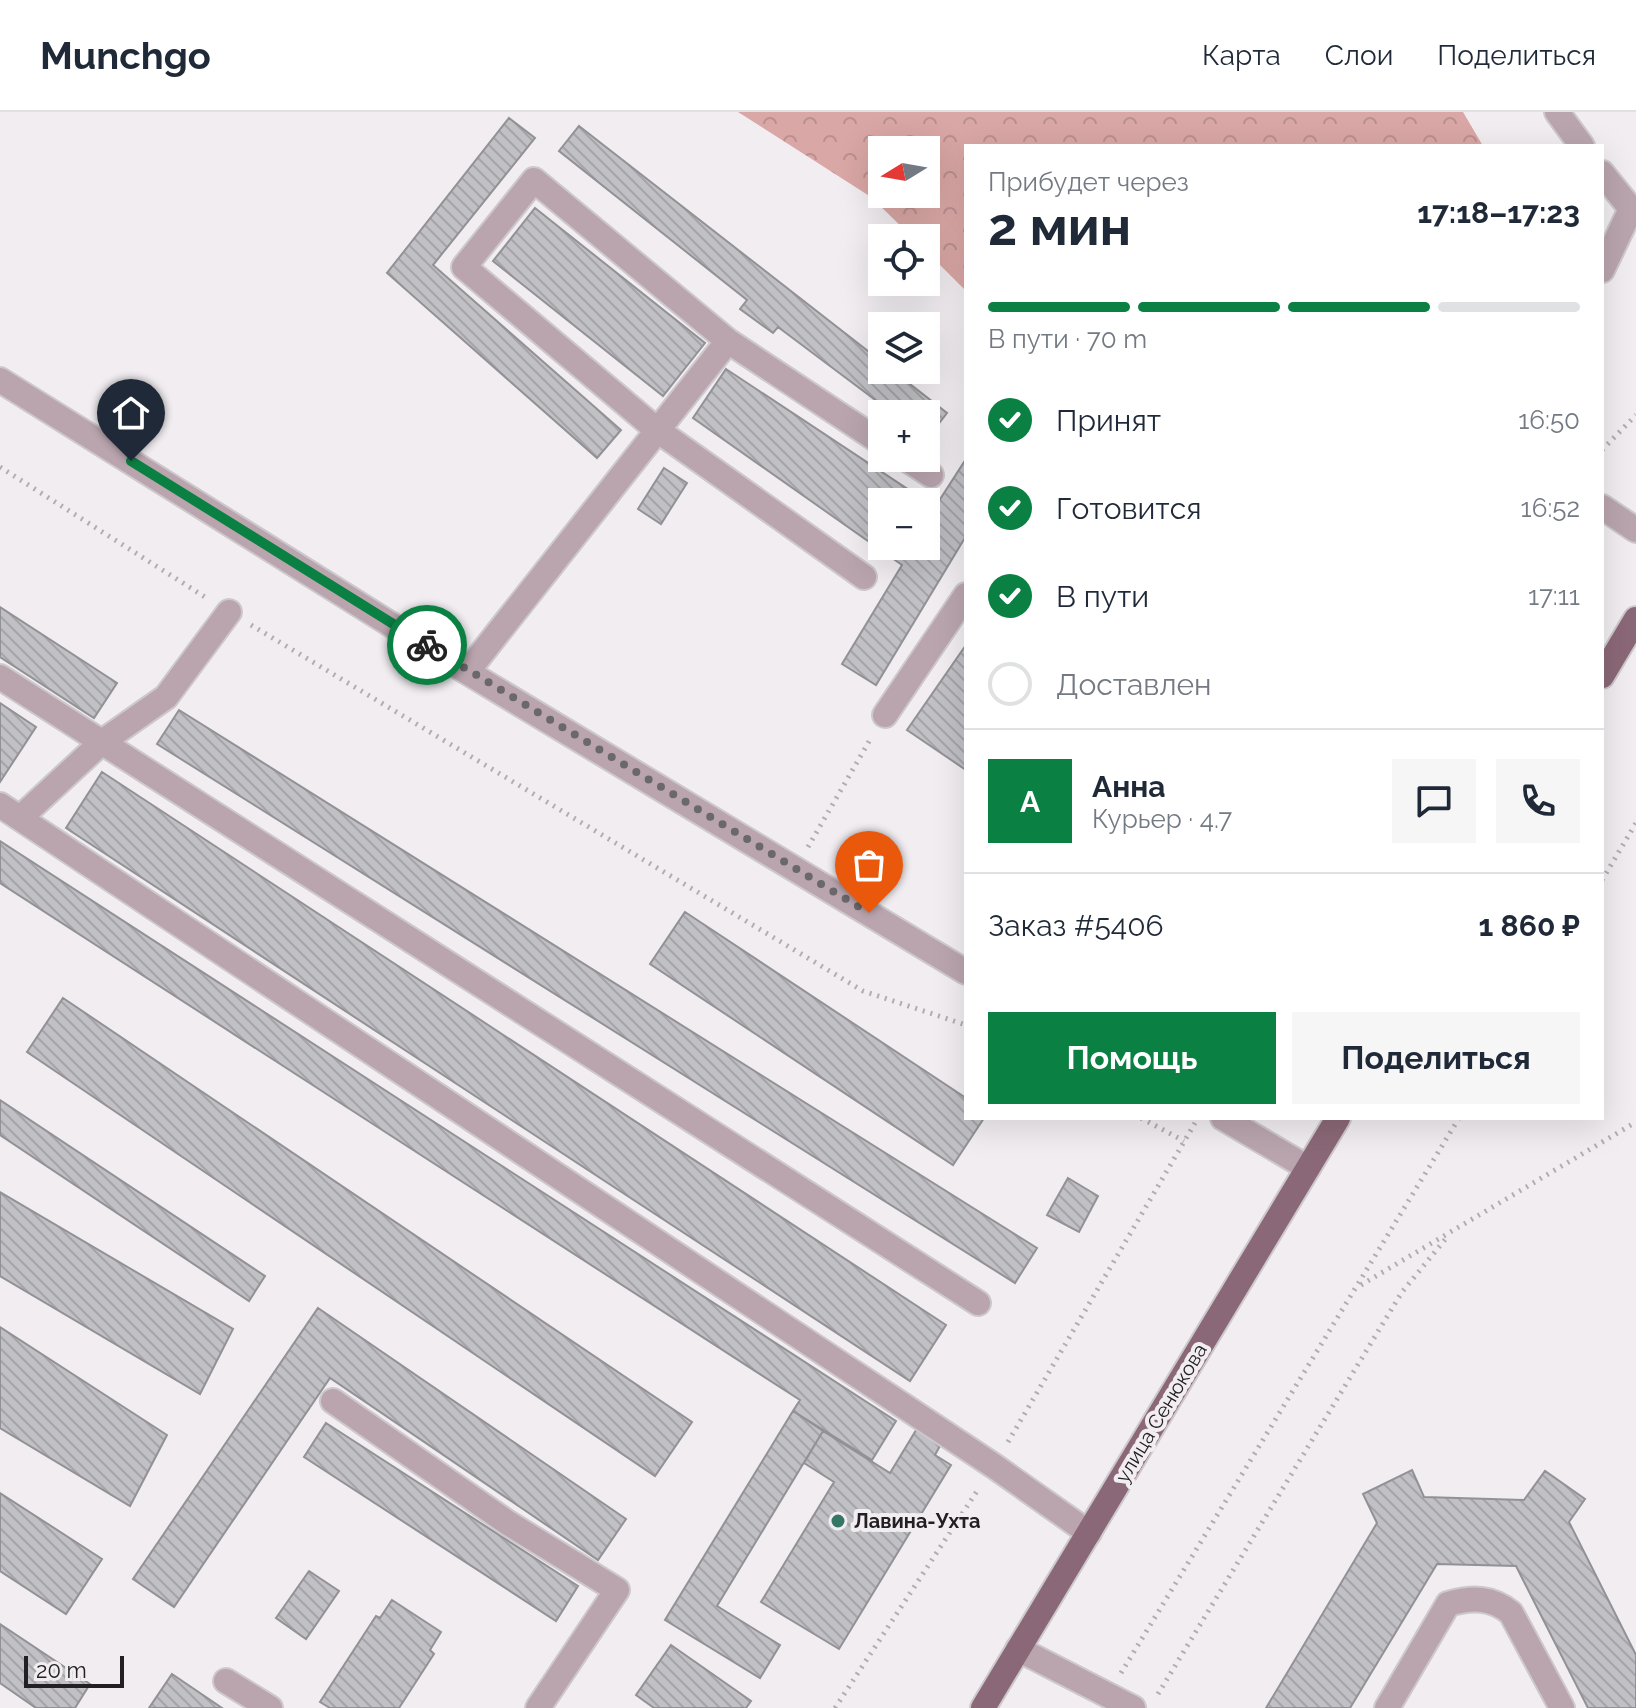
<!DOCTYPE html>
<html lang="ru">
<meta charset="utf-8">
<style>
body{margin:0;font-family:Raleway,sans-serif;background:#f6f6f7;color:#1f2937;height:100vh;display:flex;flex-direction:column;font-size:30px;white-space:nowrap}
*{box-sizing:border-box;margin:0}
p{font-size:26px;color:#747a83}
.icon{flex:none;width:44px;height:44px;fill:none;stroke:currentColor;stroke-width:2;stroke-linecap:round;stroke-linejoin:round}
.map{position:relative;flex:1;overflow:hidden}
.panel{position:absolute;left:964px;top:32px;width:640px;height:976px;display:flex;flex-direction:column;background:#fff;border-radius:0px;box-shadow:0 8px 32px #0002}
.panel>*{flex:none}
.needle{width:52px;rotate:259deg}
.controls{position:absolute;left:868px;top:24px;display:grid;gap:16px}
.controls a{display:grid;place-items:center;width:72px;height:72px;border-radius:0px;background:#fff;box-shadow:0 8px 32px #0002;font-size:40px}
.scale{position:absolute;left:24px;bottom:20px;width:100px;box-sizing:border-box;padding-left:8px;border:4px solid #222022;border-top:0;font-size:22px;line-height:28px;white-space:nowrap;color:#222022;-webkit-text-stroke:6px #f1edf1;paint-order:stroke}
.pin{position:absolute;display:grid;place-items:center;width:68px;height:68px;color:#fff;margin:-82px -34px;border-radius:50% 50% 50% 0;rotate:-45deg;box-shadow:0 0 8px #0007}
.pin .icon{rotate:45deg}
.courier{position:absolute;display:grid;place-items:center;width:80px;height:80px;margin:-40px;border:6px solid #0b8043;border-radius:50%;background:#fff;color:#222;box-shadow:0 2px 10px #0007}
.summary em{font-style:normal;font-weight:700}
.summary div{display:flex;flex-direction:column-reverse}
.summary{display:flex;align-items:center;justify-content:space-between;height:136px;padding:0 24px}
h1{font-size:52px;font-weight:700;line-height:60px}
.bar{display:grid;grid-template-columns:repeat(4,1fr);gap:12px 8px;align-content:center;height:96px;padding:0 24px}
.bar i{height:10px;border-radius:6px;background:#e0e1e3}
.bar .current{background:#0b8043}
.bar p{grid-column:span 4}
.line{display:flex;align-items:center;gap:20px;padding:0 24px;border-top:2px solid #e0e1e3}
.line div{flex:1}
.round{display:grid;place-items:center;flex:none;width:84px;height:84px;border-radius:0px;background:#f6f6f7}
ol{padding:0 24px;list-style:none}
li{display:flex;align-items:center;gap:24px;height:88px}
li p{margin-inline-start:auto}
li .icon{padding:8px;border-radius:50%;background:#0b8043;color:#fff;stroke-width:4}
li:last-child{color:#747a83}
li i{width:44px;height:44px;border:4px solid #e0e1e3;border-radius:50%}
.cta{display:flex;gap:16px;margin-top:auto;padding:16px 24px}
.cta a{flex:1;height:92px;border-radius:0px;background:#0b8043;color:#fff;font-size:32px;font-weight:700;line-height:92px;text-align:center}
.cta a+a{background:#f6f6f7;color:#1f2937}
header{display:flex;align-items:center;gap:48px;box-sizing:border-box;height:112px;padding:0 40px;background:#fff;border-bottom:2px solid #e0e1e3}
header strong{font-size:38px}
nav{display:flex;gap:44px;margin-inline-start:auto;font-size:28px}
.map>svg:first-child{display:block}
.forest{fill:url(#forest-crowns);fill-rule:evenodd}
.building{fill:url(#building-back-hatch);stroke:#929196;stroke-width:2;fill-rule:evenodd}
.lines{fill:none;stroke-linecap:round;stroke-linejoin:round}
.minor-casing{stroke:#ccc8cc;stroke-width:28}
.major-casing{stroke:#ccc8cc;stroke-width:28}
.path{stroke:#b1aeb1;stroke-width:5;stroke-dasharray:2 6;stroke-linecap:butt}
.minor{stroke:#baa5ae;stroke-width:24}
.major{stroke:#8b6877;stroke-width:24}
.done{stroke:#6a686a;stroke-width:8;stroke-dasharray:0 14.4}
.route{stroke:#0b8043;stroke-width:10}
.poi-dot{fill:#367664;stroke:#f1edf1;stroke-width:3}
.labels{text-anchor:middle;stroke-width:8;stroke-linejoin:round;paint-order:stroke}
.street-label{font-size:20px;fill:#222022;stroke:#f1edf1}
.poi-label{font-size:20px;font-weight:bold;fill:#222022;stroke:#f1edf1;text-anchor:start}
</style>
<header>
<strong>Munchgo</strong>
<nav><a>Карта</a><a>Слои</a><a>Поделиться</a></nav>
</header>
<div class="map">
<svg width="1636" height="1596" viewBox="0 0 1636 1596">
<defs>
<pattern id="forest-crowns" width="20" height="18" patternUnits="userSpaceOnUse" patternTransform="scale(2)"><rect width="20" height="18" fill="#d9a7a5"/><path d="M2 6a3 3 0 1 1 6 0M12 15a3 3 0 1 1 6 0" fill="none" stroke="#ba8f8e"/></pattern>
<pattern id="building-back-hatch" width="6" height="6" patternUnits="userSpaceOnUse" patternTransform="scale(2)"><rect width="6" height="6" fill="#c0c0c5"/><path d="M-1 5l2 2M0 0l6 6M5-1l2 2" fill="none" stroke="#a5a5a9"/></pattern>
</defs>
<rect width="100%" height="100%" fill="#f1edf1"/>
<path class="forest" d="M738,0H1463L1483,34H966V179L926,139V126H913L871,85ZM882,38H926V82H882Z"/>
<path class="building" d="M509,6L535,26L433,153L621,318L597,346L387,161Z
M579,14L882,250V258H892L947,301L927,327L926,302H894L778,215L773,221L740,197L747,188L559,39Z
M535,96L705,231L663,284L493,149Z
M726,257L935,395L966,347V424L876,573L842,552L902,453L693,306ZM882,390H926V434H882Z
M664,356L687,371L661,412L638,397Z
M0,495L117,571L94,606L0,545Z
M966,533V658L907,618Z
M0,591L36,615L0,670Z
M179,598L1037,1136L1015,1171L157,632Z
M102,660L946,1213L910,1269L66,716Z
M0,729L896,1309L872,1348L793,1299L800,1288L0,771Z
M685,800L966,986V1006H984L953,1053L650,852Z
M63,886L692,1310L655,1364L27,940Z
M0,988L265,1164L249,1189L0,1023Z
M1068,1066L1098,1084L1079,1120L1047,1103Z
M0,1080L233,1217L200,1282L0,1164Z
M318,1196L626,1407L598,1448L330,1266L174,1495L133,1467Z
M0,1215L167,1323L130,1394L0,1316Z
M793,1299L823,1319L717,1494L780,1533L760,1566L665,1508Z
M326,1311L578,1474L556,1509L304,1345Z
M918,1315L942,1330L935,1343L951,1353L839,1537L761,1490L834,1370L804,1351L823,1319L890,1361Z
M1412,1358L1424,1385L1524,1388L1545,1359L1585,1387L1569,1410L1636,1543V1596H1588L1516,1454L1437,1452L1350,1596H1266L1377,1411L1363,1382Z
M0,1381L102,1447L66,1502L0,1459Z
M309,1459L339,1479L306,1527L276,1506Z
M392,1488L441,1520L430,1538L434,1542L399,1596H330L320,1590L376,1504L380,1506Z
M0,1512L90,1572L75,1596H36L0,1571Z
M671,1533L751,1589L746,1596H654L636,1583Z
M172,1562L222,1596H149Z"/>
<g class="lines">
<g class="minor-casing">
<path id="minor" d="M1557,0L1582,34
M1602,61L1636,103
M1602,158L1630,99
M0,268L467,560L966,860
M905,346L931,363
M1602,395L1636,418
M864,465L657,318L464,155L534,68L728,229L882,331
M467,560L728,229
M0,565L978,1191
M885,603L966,483
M0,693L994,1354L1089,1421
M20,706L102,630L166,585L229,500
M1223,1006L1308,1056
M333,1289L508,1411L617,1478L538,1596
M1018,1537L1133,1596
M226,1569L270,1596
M1387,1596L1448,1492C1472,1485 1492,1485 1511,1501L1562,1596"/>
</g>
<g class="major-casing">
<path id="major" d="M1602,564L1636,507
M983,1596L1338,1006"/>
</g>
<path class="path" d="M1602,338L1636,303
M0,355L205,485
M251,513L863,879L966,913
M808,735L871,626
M1602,768L1636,711
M1141,1006L1184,1029
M1361,1173L1636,1010
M1008,1330L1195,1011
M1121,1561L1459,1006
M1158,1582L1402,1180L1448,1124
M835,1596L979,1376"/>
<use href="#minor" class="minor"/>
<use href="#major" class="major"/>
</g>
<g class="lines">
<path class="done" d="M427,533L869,801"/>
<path class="route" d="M131,349L427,533"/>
</g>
<circle class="poi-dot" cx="838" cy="1409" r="8"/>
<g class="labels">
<g class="street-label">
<text transform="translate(1161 1301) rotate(-59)" y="7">улица Сенюкова</text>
</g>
<g class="poi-label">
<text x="854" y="1416">Лавина-Ухта</text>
</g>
</g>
</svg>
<div class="controls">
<a><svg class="needle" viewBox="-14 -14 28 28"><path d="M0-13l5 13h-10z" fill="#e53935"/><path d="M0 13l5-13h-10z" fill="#747a83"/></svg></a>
<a><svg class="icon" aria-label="locate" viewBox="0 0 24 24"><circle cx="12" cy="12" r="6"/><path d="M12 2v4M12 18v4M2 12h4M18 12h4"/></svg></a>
<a><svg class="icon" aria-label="layers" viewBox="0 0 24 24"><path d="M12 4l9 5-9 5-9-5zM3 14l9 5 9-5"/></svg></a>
<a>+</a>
<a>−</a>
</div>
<div class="scale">20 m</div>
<div class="pin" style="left:869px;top:801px;background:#ea580c"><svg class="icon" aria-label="bag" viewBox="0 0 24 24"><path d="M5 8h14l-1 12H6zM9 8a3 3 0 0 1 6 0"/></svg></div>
<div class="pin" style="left:131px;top:349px;background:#1f2937"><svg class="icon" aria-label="home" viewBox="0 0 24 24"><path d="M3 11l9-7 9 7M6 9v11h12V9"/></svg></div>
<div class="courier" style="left:427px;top:533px"><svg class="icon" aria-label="bike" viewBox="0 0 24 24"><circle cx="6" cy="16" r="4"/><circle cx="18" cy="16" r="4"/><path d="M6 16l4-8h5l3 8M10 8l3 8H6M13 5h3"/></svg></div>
<section class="panel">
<div class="summary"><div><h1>2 мин</h1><p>Прибудет через</p></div><em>17:18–17:23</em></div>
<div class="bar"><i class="current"></i><i class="current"></i><i class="current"></i><i></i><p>В пути · 70 m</p></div>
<ol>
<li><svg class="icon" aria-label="check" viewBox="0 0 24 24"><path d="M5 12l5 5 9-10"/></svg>Принят<p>16:50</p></li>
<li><svg class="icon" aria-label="check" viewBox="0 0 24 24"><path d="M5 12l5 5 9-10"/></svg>Готовится<p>16:52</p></li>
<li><svg class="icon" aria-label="check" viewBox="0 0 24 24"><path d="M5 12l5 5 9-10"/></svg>В пути<p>17:11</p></li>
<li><i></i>Доставлен</li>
</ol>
<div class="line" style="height:144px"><b class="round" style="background:#0b8043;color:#fff">А</b><div><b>Анна</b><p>Курьер · 4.7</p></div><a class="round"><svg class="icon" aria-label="chat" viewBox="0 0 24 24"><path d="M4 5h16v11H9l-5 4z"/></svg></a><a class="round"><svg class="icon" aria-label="phone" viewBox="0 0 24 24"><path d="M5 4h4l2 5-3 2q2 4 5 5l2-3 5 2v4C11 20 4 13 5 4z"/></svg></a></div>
<div class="line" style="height:104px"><div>Заказ #5406</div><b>1 860 ₽</b></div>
<div class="cta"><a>Помощь</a><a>Поделиться</a></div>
</section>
</div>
